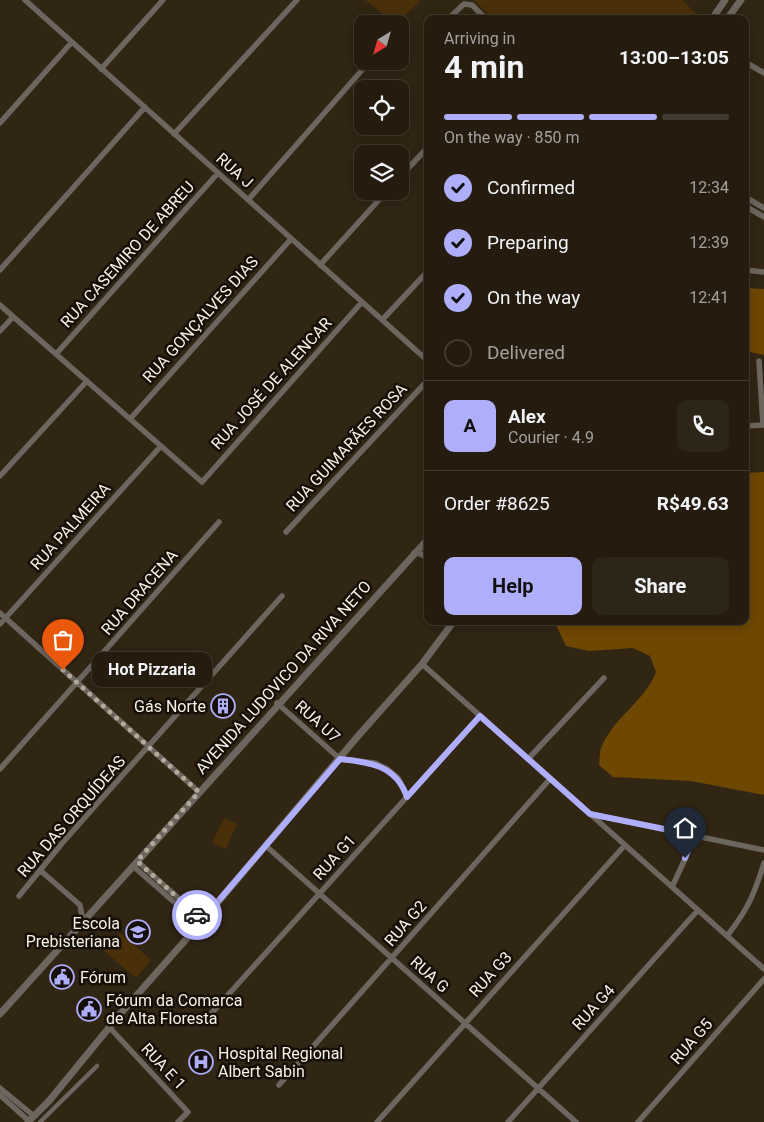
<!DOCTYPE html>
<meta charset="utf-8">
<style>
body{margin:0;font-family:Roboto,sans-serif;background:#2d2518;color:#f1f3f6;height:100vh;display:flex;flex-direction:column;font-size:19px;white-space:nowrap}
*{box-sizing:border-box;margin:0}
p{font-size:16px;color:#a3a19e}
.icon{flex:none;width:28px;height:28px;fill:none;stroke:currentColor;stroke-width:2;stroke-linecap:round;stroke-linejoin:round}
.map{position:relative;flex:1;overflow:hidden}
.panel{position:absolute;left:424px;top:15px;width:325px;height:610px;display:flex;flex-direction:column;background:#251c0f;border-radius:10px;box-shadow:0 2px 12px #0003,0 0 0 1px #423a2f}
.panel>*{flex:none}
.needle{width:32px;rotate:217deg}
.fabs{position:absolute;left:354px;top:15px;display:grid;gap:10px}
.fabs a{display:grid;place-items:center;width:55px;height:55px;border-radius:10px;background:#251c0f;box-shadow:0 2px 12px #0003,0 0 0 1px #423a2f;font-size:25px}
.pin{position:absolute;display:grid;place-items:center;width:42px;height:42px;color:#fff;margin:-51px -21px;border-radius:50% 50% 50% 0;rotate:-45deg;box-shadow:0 0 5px #0007}
.pin .icon{rotate:45deg}
.courier{position:absolute;display:grid;place-items:center;width:50px;height:50px;margin:-25px;border:4px solid #aeaefa;border-radius:50%;background:#fff;color:#222;box-shadow:0 1px 6px #0007}
.bubble{position:absolute;height:35px;border-radius:10px;background:#251c0f;box-shadow:0 2px 12px #0003,0 0 0 1px #423a2f;font-size:16px;font-weight:700;line-height:35px;text-align:center}
.head em{font-style:normal;font-weight:700}
.head div{display:flex;flex-direction:column-reverse}
.head{display:flex;align-items:center;justify-content:space-between;height:85px;padding:0 20px}
h1{font-size:32px;font-weight:700;line-height:38px}
.bar{display:grid;grid-template-columns:repeat(4,1fr);gap:8px 5px;align-content:center;height:60px;padding:0 20px}
.bar i{height:6px;border-radius:4px;background:#423a2f}
.bar .active{background:#aeaefa}
.bar p{grid-column:span 4}
.line{display:flex;align-items:center;gap:12px;padding:0 20px;border-top:1px solid #423a2f}
.line div{flex:1}
.round{display:grid;place-items:center;flex:none;width:52px;height:52px;border-radius:10px;background:#2d2518}
ol{padding:0 20px;list-style:none}
li{display:flex;align-items:center;gap:15px;height:55px}
li p{margin-inline-start:auto}
li .icon{padding:5px;border-radius:50%;background:#aeaefa;color:#111;stroke-width:4}
li:last-child{color:#a3a19e}
li i{width:28px;height:28px;border:2px solid #423a2f;border-radius:50%}
.primary-button{display:flex;gap:10px;margin-top:auto;padding:10px 20px}
.primary-button a{flex:1;height:58px;border-radius:10px;background:#aeaefa;color:#111;font-size:20px;font-weight:700;line-height:58px;text-align:center}
.primary-button a+a{background:#2d2518;color:#f1f3f6}
.map>svg:first-child{display:block}
.green{fill:#493008}
.forest{fill:#6e4700}
.lines{fill:none;stroke-linecap:round;stroke-linejoin:round}
.pedestrian{stroke:#6d665e;stroke-width:4.5}
.minor{stroke:#6d665e;stroke-width:5.5}
.tertiary{stroke:#6d665e;stroke-width:7}
.done{stroke:#b3aa9c;stroke-width:5;stroke-dasharray:0 9}
.route{stroke:#aeaefa;stroke-width:6}
.labels{text-anchor:middle;stroke-width:5;stroke-linejoin:round;paint-order:stroke}
.street-label{font-size:16px;fill:#f9f1e6;stroke:#150f08}
.poi-label{font-size:16px;fill:#f9f1e6;stroke:#150f08;text-anchor:start}
</style>
<div class="map">
<svg width="764" height="1122" viewBox="0 0 764 1122">
<rect width="100%" height="100%" fill="#312514"/>
<path class="green" d="M365,0H421L396,24Z
M473,0H682L698,15L694,19H494Z
M224,818L237,824L226,849L212,843Z
M120,933L151,960L136,978L104,951Z"/>
<path class="forest" d="M745,288L764,289V355L745,351Z
M764,472V795L691,781L613,777L599,765C600,759 599,751 602,746C614,717 645,701 656,672L650,656L633,648L589,651L566,646L554,621H745V473Z"/>
<g class="lines">
<path class="pedestrian" d="M40,1122L97,1066"/>
<path class="minor" d="M25,0L428,361
M448,19L464,4L472,5L486,19
M745,62L764,73
M101,69L163,0
M0,123L72,42
M174,134L297,0
M400,177L428,147
M745,197L764,208
M248,200L370,61
M745,206L764,217
M320,265L387,191
M0,270L145,107
M745,270L764,272
M0,305L202,482L362,302
M382,320L428,271
M0,331L13,317
M56,354L218,173
M759,361L763,425
M130,419L291,239
M745,426L764,425
M0,476L87,381
M286,532L428,380
M424,543L428,553
M414,553L421,554L428,558
M0,613L199,792
M0,624L161,446
M422,664L764,969
M277,703L340,759L375,763L387,769L398,778L407,797
M528,759L604,678
M0,769L219,522
M590,814L764,850
M266,846L576,1122
M137,861L203,920
M133,866L199,924
M41,871L80,905L83,921
M672,887L685,859L694,835
M19,896L64,841L282,596
M727,936C748,909 754,895 764,863
M209,1016L480,716
M110,1028L188,1112L178,1122
M279,1085L550,779
M0,1088L34,1116
M0,1095L29,1121
M377,1122L625,845
M508,1122L698,910
M638,1122L764,979"/>
<path class="tertiary" d="M712,19L725,0
M727,19L741,0
M0,1014L428,539
M28,1122L49,1101L121,1013L197,927L358,736L422,664L454,621"/>
</g>
<g class="lines">
<path class="done" d="M63,670L199,792L137,861L197,915"/>
<path class="route" d="M197,915L202,920L340,759C369,762 396,765 407,797L480,716L590,814L694,835L685,858"/>
</g>
<defs>
<g id="building-ring" transform="scale(1.25)"><circle r="9.5" fill="#150f08" stroke="#aeaefa" stroke-width="1.5"/><path d="M-4-6H4V6H1V3H-1V6H-4ZM-2.5-4.3h1.7v1.8h-1.7ZM.8-4.3h1.7v1.8H.8ZM-2.5-1h1.7V.8h-1.7ZM.8-1h1.7V.8H.8Z" fill="#aeaefa"/></g>
<g id="school-ring" transform="scale(1.25)"><circle r="9.5" fill="#150f08" stroke="#aeaefa" stroke-width="1.5"/><path d="M0-5L7-2L0 1L-7-2ZM-4 1L0 2.5L4 1V4Q0 6-4 4Z" fill="#aeaefa"/></g>
<g id="civic-ring" transform="scale(1.25)"><circle r="9.5" fill="#150f08" stroke="#aeaefa" stroke-width="1.5"/><path d="M-.6-6.5H3V-4.5H.6V-3L4-1V1h2V6H-6V1h2V-1L-.6-3ZM-1.2 2.5V6h2.4V2.5Z" fill="#aeaefa"/></g>
<g id="hospital-ring" transform="scale(1.25)"><circle r="9.5" fill="#150f08" stroke="#aeaefa" stroke-width="1.5"/><path d="M-5-5h3v3.5h4V-5h3V5h-3V1.5h-4V5h-3Z" fill="#aeaefa"/></g>
</defs>
<g fill-rule="evenodd">
<use href="#building-ring" x="223" y="706"/>
<use href="#school-ring" x="138" y="932"/>
<use href="#civic-ring" x="62" y="977"/>
<use href="#civic-ring" x="89" y="1009"/>
<use href="#hospital-ring" x="201" y="1062"/>
</g>
<g class="labels">
<g class="street-label">
<text transform="translate(235 170) rotate(42)" y="6">RUA J</text>
<text transform="translate(127 254) rotate(-48)" y="6">RUA CASEMIRO DE ABREU</text>
<text transform="translate(200 319) rotate(-48)" y="6">RUA GONÇALVES DIAS</text>
<text transform="translate(271 383) rotate(-48)" y="6">RUA JOSÉ DE ALENCAR</text>
<text transform="translate(346 447) rotate(-47)" y="6">RUA GUIMARÃES ROSA</text>
<text transform="translate(70 526) rotate(-48)" y="6">RUA PALMEIRA</text>
<text transform="translate(139 592) rotate(-49)" y="6">RUA DRACENA</text>
<text transform="translate(283 677) rotate(-48)" y="6">AVENIDA LUDOVICO DA RIVA NETO</text>
<text transform="translate(318 721) rotate(42)" y="6">RUA U7</text>
<text transform="translate(71 816) rotate(-49)" y="6">RUA DAS ORQUÍDEAS</text>
<text transform="translate(334 857) rotate(-48)" y="6">RUA G1</text>
<text transform="translate(405 923) rotate(-49)" y="6">RUA G2</text>
<text transform="translate(430 974) rotate(42)" y="6">RUA G</text>
<text transform="translate(490 974) rotate(-48)" y="6">RUA G3</text>
<text transform="translate(593 1007) rotate(-48)" y="6">RUA G4</text>
<text transform="translate(691 1041) rotate(-49)" y="6">RUA G5</text>
<text transform="translate(164 1066) rotate(47)" y="6">RUA E 1</text>
</g>
<g class="poi-label">
<text x="206" y="712" text-anchor="end">Gás Norte</text>
<text x="120" y="929" text-anchor="end">Escola<tspan x="120" dy="18">Prebisteriana</tspan></text>
<text x="80" y="983">Fórum</text>
<text x="106" y="1006">Fórum da Comarca<tspan x="106" dy="18">de Alta Floresta</tspan></text>
<text x="218" y="1059">Hospital Regional<tspan x="218" dy="18">Albert Sabin</tspan></text>
</g>
</g>
</svg>
<div class="fabs">
<a><svg class="needle" viewBox="-14 -14 28 28"><path d="M0-13l5 13h-10z" fill="#e53935"/><path d="M0 13l5-13h-10z" fill="#a3a19e"/></svg></a>
<a><svg class="icon" aria-label="locate" viewBox="0 0 24 24"><circle cx="12" cy="12" r="6"/><path d="M12 2v4M12 18v4M2 12h4M18 12h4"/></svg></a>
<a><svg class="icon" aria-label="layers" viewBox="0 0 24 24"><path d="M12 4l9 5-9 5-9-5zM3 14l9 5 9-5"/></svg></a>
</div>
<div class="pin" style="left:63px;top:670px;background:#ea580c"><svg class="icon" aria-label="bag" viewBox="0 0 24 24"><path d="M5 8h14l-1 12H6zM9 8a3 3 0 0 1 6 0"/></svg></div>
<div class="pin" style="left:685px;top:858px;background:#1f2937"><svg class="icon" aria-label="home" viewBox="0 0 24 24"><path d="M3 11l9-7 9 7M6 9v11h12V9"/></svg></div>
<div class="courier" style="left:197px;top:915px"><svg class="icon" aria-label="car" viewBox="0 0 24 24"><path d="M5 17H2v-5l4-1 3-4h7l3 4 3 1v5h-3M9 17h6M6 11h13"/><circle cx="7" cy="17" r="2"/><circle cx="17" cy="17" r="2"/></svg></div>
<div class="bubble" style="left:92px;top:652px;width:120px">Hot Pizzaria</div>
<section class="panel">
<div class="head"><div><h1>4 min</h1><p>Arriving in</p></div><em>13:00–13:05</em></div>
<div class="bar"><i class="active"></i><i class="active"></i><i class="active"></i><i></i><p>On the way · 850 m</p></div>
<ol>
<li><svg class="icon" aria-label="check" viewBox="0 0 24 24"><path d="M5 12l5 5 9-10"/></svg>Confirmed<p>12:34</p></li>
<li><svg class="icon" aria-label="check" viewBox="0 0 24 24"><path d="M5 12l5 5 9-10"/></svg>Preparing<p>12:39</p></li>
<li><svg class="icon" aria-label="check" viewBox="0 0 24 24"><path d="M5 12l5 5 9-10"/></svg>On the way<p>12:41</p></li>
<li><i></i>Delivered</li>
</ol>
<div class="line" style="height:90px"><b class="round" style="background:#aeaefa;color:#111">A</b><div><b>Alex</b><p>Courier · 4.9</p></div><a class="round"><svg class="icon" aria-label="phone" viewBox="0 0 24 24"><path d="M5 4h4l2 5-3 2q2 4 5 5l2-3 5 2v4C11 20 4 13 5 4z"/></svg></a></div>
<div class="line" style="height:65px"><div>Order #8625</div><b>R$49.63</b></div>
<div class="primary-button"><a>Help</a><a>Share</a></div>
</section>
</div>
